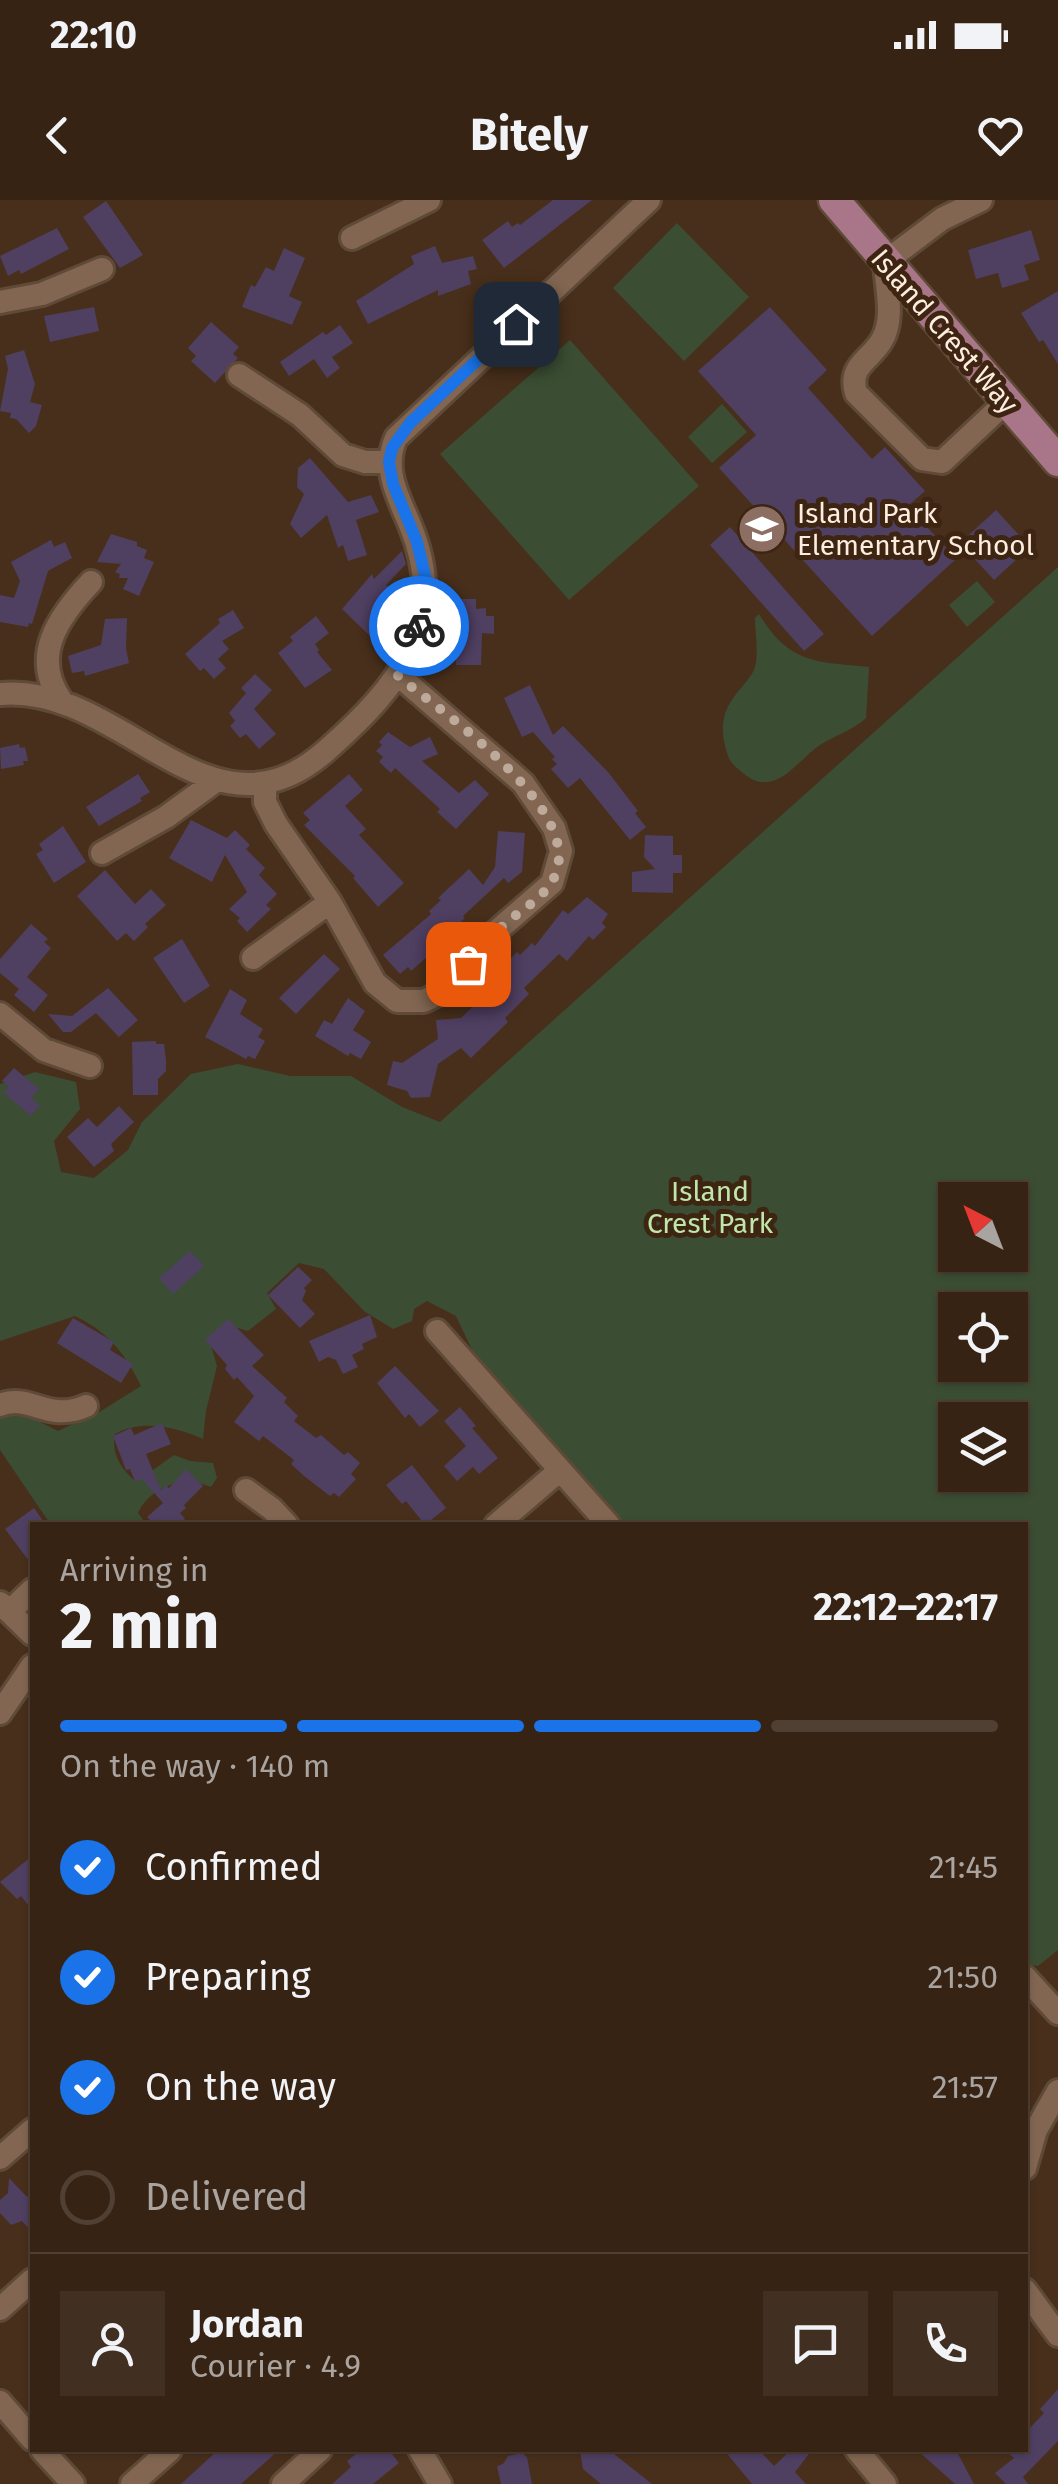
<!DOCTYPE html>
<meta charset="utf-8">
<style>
body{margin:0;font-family:"Fira Sans",sans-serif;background:#412f22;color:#f1f3f6;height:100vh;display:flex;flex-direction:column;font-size:38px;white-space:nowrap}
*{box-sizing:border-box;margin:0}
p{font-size:32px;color:#aaa4a0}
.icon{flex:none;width:55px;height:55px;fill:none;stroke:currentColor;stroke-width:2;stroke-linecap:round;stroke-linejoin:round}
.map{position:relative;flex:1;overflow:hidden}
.drawer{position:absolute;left:30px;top:1322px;width:998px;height:930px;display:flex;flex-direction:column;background:#362314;border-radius:0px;box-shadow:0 2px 8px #0004,0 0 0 2px #504034}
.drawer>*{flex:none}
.needle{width:65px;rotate:318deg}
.fabs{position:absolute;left:938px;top:982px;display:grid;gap:20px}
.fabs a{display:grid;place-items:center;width:90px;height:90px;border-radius:0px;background:#362314;box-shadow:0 2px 8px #0004,0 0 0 2px #504034;font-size:50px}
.pin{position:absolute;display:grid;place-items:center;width:85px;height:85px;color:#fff;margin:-42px;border-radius:20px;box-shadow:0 5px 15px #0006}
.courier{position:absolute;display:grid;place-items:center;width:100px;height:100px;margin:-50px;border:8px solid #1a73e8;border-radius:50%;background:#fff;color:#222;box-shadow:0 2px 12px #0007}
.headline em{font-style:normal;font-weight:700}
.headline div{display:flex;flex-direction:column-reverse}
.headline{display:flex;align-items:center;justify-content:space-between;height:170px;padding:0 30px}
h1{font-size:65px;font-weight:700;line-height:75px}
.bar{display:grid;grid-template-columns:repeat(4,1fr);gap:15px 10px;align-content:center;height:120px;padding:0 30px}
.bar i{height:12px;border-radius:8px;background:#504034}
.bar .selected{background:#1a73e8}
.bar p{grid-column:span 4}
.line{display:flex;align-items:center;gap:25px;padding:0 30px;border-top:2px solid #504034}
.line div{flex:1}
.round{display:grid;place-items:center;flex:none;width:105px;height:105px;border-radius:0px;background:#412f22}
ol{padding:0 30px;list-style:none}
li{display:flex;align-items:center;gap:30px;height:110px}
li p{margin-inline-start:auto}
li .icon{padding:10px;border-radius:50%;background:#1a73e8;color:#fff;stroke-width:4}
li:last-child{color:#aaa4a0}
li i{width:55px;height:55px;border:5px solid #504034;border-radius:50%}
.status{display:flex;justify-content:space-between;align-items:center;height:70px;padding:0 50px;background:#362314;direction:ltr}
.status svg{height:28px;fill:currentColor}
header{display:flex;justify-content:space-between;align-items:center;height:130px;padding:0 30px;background:#362314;font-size:45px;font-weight:700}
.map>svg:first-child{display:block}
.green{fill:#3b4e33;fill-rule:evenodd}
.building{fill:#4f3f61}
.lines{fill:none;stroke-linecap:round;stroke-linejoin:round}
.minor-casing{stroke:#5f4a38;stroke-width:28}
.major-casing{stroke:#5f4a38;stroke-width:35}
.minor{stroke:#826651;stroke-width:22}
.major{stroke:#a87688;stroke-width:30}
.done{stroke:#beaa9b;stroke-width:10;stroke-dasharray:0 18}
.route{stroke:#1a73e8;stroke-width:12}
.labels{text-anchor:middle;stroke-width:10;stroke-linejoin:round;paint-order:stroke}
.street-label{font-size:28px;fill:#fdece0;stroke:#3d2511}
.poi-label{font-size:28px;fill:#fdece0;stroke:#3d2511;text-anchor:start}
.park-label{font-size:28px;fill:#bfe7ac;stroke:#3d2511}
</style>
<div class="status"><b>22:10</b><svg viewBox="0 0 49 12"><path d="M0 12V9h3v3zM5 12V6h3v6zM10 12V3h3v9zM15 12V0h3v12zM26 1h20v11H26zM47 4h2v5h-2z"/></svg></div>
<header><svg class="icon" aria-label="back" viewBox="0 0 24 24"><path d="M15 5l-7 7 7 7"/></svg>Bitely<svg class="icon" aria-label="heart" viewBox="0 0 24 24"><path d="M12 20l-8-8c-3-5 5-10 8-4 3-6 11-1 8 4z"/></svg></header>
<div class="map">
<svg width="1058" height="2284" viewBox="0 0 1058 2284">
<rect width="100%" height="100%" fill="#482f1b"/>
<path class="green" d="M677,23L749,97L684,161L613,88Z
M570,140L699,286L569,400L440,254Z
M722,204L747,232L712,263L688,237Z
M1058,367V1750L1038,1766L1031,1765L1025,1759V1325H621L483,1173L456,1116L427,1101L414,1109L412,1121L393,1129L364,1111L324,1069L299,1063L267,1093L276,1109L248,1131L231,1126L210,1142L217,1166L206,1211L203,1239C176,1227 141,1219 115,1234C111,1255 121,1268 136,1282L174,1255L190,1261L213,1263L217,1278L211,1287C185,1275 150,1286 138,1313L147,1325H51L0,1250V1214L28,1216L58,1231L101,1211L141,1186C126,1154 107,1131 75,1116L0,1141V884L35,872L76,882L80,909L54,941L61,972L94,978L128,950L142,922L191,874L238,864L290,876H351L402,907L440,922ZM955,1000H1010V1055H955ZM955,1110H1010V1165H955ZM955,1220H1010V1275H955Z
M977,381L995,402L967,427L949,405Z
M759,414C789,464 816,462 869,467L866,518C852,531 835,535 820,545C796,561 775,600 743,573C736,567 731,564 728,556C724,544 721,530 724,518C728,499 744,487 753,472C760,459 755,433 755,418Z"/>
<path class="building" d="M553,0H592L504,68L482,40L508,21L512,27L518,23L520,25Z
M106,1L143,55L120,68L83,17Z
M57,28L69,49L21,74L19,70L8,76L0,56Z
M1031,30L1040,60L1024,65L1029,80L1002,88L998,73L976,79L968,50Z
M435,46L442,63L473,56L477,69L468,71L471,84L438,96V90L368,124L356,101L414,64L411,56Z
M284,48L305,58L289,96L302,102L292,125L242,107L251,85L255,87L266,67L274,71Z
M1058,91V164L1043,140L1039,142L1021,113Z
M94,107L99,131L50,142L44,116Z
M770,107L827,170L808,188L872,259L885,247L925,291L908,306L956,359L872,436L719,268L756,235L698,171Z
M211,122L239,147L233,154L238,158L215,183L191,161L196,156L188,148Z
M340,125L353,143L332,157L340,168L327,178L314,159L289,176L280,162L323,132L326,135Z
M24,150L35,184L30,202L42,205L36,226L29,233L16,219L10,218L11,213L0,211L8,169L5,156Z
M310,258L348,302L371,295L379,312L356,320L367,355L348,361L343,345L338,348L327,315L301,338L290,324L304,294L297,287L298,268Z
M996,310L1030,347L994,380L960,343Z
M730,327L824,434L804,451L710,345Z
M111,334L137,342V346L147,350L144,358L154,362L139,396L123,389L128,378H119L120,374L115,372L121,364L97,362Z
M51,340L54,347L65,342L72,358L48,371L32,424L29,423L28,427L0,422V395L14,398L20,381L11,362Z
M402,351L406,364L386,385L394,393L378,413L385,421L370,436L342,409L372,374L374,379Z
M459,399H476V409L486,408V416H494V434L482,433L481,465H456V407H459Z
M233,410L244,428L222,441L229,449L218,459L226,468L214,479L204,468L200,471L185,454L220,423L218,419Z
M316,416L329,433L315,444L319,450L317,452L332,470L305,488L278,453L293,441L290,437Z
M127,418L126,448L129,463L85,476L84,471L72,473L68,456L101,445L105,419Z
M255,474L272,490L254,509L276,534L259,549L246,534L240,538L230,526L235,521L229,513L246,493L241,488Z
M530,485L553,535L563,526L608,572L638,611L635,613L646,627L630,640L580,578L568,588L551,569L557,564L552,559L555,557L533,532L522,537L504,498Z
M388,532L410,547L430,537L438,554L422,561L459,593L475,580L489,594L456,629L437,612L440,609L395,568L391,573L379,562L383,557L376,551L382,545L379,542Z
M19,544L20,548L25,547L28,561H23L24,565L1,569L0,548Z
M138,574L150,592L140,598L142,601L99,626L86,607Z
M349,574L363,590L345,606L366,629L359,635L404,683L378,707L353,678L355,676L304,625L310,620L303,613Z
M191,620L227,638L235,630L250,645L246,649L265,668L259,675L277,694L266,705L271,709L247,732L237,721L240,718L229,709L247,692L225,655L212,682L169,658Z
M63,626L86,662L54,683L36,654L43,650L39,644Z
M498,631L525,633L522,672L508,683L504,678L463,716L465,718L441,741L445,746L429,760L427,757L411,771L408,767L400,774L383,755L431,714L429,711L441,700L438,698L469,669L483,685L495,667Z
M645,635L673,636V655H682V673H673V693L632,692V672L655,669L644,657Z
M105,670L135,704L151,689L166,705L145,724L148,727L134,741L126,733L117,741L77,696Z
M587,697L608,714L602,723L606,727L593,740L589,736L567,761L559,754L524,788L529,794L505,818L508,822L471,858L461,848L438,864L430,897L411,898L407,891L387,885L393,861L402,863L438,839L436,820L461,818L495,785L489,780L517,752L520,755L532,743L535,746L563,710L568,714Z
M31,724L48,739L44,742L51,748L27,777L48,795L34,812L14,795L19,789L0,773V759Z
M182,739L210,786L184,803L153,758Z
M324,754L340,769L296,814L279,798Z
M108,788L138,820L119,837L96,813L71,832H63L48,814L72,816Z
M230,789L247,800L240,814L263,829L258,837L265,841L255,859L248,856L246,859L205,837Z
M348,798L365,811L353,830L371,842L361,859L350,853L348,856L315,836L324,820L332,824Z
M156,841V844H164L166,860V871L158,879V895H133L132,842Z
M14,868L39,889L31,898L40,905L31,916L4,893L9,887L2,881Z
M119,906L134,922L111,944L114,951L94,967L67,937L88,918L97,927Z
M190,1051L204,1066L173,1094L159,1078Z
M298,1067L312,1080L304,1088L306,1091L302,1100L315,1114L300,1128L268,1095Z
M370,1115L377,1137L362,1144L364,1149L352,1155L358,1167L343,1174L336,1160L328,1157L319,1162L309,1141Z
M73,1118L114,1142L110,1150L133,1164L121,1183L57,1143Z
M228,1119L264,1155L252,1166L287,1198L284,1202L298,1216L294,1221L316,1238L321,1235L344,1255L348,1252L360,1263L351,1274L356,1279L339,1297L334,1293L330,1296L304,1276L291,1264L294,1260L263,1236L259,1241L234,1222L254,1196L237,1177L234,1180L225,1169L227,1165L205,1140Z
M395,1166L439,1211L420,1227L409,1214L405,1218L377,1183Z
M460,1207L476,1226L472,1228L498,1258L479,1274L473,1267L457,1281L444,1266L466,1246L444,1221Z
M162,1223L171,1244L146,1254L161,1290L166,1285L169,1288L186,1269L203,1286L184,1305L186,1308L180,1313L185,1319L177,1325H155L147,1317L163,1303L142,1279L135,1282L130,1269L126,1270L113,1236L131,1228L134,1235Z
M412,1265L446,1308L425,1325L406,1301L402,1304L386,1285Z
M34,1308L46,1325H32V1365L5,1329Z
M32,1656V1710L21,1696L17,1699L0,1682Z
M9,1978L26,1996L31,1997L32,2032L22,2021L11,2025L0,2013V2000L8,1993Z
M1058,2189V2241L1023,2277L1028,2284H1006L995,2273L1014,2258L1005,2250H1025V2233L1044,2213L1040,2209Z
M218,2250H279L241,2284H181Z
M361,2250H389L399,2263L373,2284H332L351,2267L347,2261Z
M580,2250H609L652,2284H601L583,2269Z
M724,2250H759L774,2266L791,2250H812L795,2272L806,2284H752Z
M917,2250H956L974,2284H955Z
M522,2253L527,2257L532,2284H501L497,2266L503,2264L508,2256Z"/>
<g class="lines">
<g class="minor-casing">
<path id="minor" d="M981,0L942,19L885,62C886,87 895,118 882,140C870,161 848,165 856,193L922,259L942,262L1006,202
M352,38L429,0
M0,102L42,94L102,69
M239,175L300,215L343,255L365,262H389
M0,494C124,483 210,656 328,549C399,486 451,423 410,325C398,296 382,269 396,238L649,0
M61,500C30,456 59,416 91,382
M265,585V602L276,624L330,702L375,783L397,801H424L442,792L491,736L552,683L561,651L554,628L523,583L398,475
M102,653L166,617L217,580
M253,758L330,702
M0,814L44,850L90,866
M437,1131L609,1325
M0,1205C31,1193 47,1223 86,1206
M246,1290L272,1309L287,1325
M496,1325L559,1271
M0,1403L32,1434
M9,1412L32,1390
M0,1513L32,1466
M1025,1777L1058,1813
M0,1958L32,1930
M1025,1968L1036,1930L1058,1891
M1025,2090L1058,2135
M0,2109L32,2080
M0,2202L32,2239
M42,2250L73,2284
M420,2250L440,2284
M857,2250L885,2284
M132,2284L170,2250
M283,2284L320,2250"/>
</g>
<g class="major-casing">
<path id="major" d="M834,0L1058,261"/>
</g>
<use href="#minor" class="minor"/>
<use href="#major" class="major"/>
</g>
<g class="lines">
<path class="done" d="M419,426L398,476C443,513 595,616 551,683C540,700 520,711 505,724C491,736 480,750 468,764"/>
<path class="route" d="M419,426L426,380L417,342L393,284L389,262L392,248L410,223L516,124"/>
</g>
<defs>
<g id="school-disc" transform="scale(2.5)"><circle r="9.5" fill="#8d6e63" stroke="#3d2511"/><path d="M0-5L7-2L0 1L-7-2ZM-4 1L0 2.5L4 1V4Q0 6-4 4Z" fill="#fff"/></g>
</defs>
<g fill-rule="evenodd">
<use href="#school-disc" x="762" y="329"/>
</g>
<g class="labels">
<g class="street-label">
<text transform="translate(945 131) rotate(49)" y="10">Island Crest Way</text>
</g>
<g class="poi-label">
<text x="797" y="323">Island Park<tspan x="797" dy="32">Elementary School</tspan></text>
</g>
<g class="park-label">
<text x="710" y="1001">Island<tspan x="710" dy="32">Crest Park</tspan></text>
</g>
</g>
</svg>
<div class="fabs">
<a><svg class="needle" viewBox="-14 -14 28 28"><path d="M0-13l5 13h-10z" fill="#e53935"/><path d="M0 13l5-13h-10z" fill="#aaa4a0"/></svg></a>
<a><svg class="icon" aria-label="locate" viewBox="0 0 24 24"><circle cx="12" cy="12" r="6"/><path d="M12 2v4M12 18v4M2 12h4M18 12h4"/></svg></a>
<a><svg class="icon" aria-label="layers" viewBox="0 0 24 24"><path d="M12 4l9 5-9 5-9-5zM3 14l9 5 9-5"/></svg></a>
</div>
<div class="pin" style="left:468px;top:764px;background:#ea580c"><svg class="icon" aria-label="bag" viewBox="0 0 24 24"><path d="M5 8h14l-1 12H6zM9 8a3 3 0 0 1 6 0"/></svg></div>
<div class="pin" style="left:516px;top:124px;background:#1f2937"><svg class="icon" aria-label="home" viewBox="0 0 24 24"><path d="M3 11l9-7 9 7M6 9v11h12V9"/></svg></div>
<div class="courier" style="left:419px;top:426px"><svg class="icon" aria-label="bike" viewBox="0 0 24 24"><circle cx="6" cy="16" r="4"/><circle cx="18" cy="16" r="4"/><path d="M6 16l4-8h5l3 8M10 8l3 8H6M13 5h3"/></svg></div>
<section class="drawer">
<div class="headline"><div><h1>2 min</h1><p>Arriving in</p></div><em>22:12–22:17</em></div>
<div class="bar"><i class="selected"></i><i class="selected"></i><i class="selected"></i><i></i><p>On the way · 140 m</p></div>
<ol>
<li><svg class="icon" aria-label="check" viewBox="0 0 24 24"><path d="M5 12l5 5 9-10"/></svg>Confirmed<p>21:45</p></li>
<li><svg class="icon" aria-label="check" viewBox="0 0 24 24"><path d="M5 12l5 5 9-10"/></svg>Preparing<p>21:50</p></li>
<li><svg class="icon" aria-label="check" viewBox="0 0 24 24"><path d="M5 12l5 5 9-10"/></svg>On the way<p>21:57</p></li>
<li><i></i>Delivered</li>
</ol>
<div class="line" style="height:180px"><a class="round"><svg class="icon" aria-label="person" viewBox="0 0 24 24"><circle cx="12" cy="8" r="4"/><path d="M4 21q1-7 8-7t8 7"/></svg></a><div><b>Jordan</b><p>Courier · 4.9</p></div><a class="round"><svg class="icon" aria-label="chat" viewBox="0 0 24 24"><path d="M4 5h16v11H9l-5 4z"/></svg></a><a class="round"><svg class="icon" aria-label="phone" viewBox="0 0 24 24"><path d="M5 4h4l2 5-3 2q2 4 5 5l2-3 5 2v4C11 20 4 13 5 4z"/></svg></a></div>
</section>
</div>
